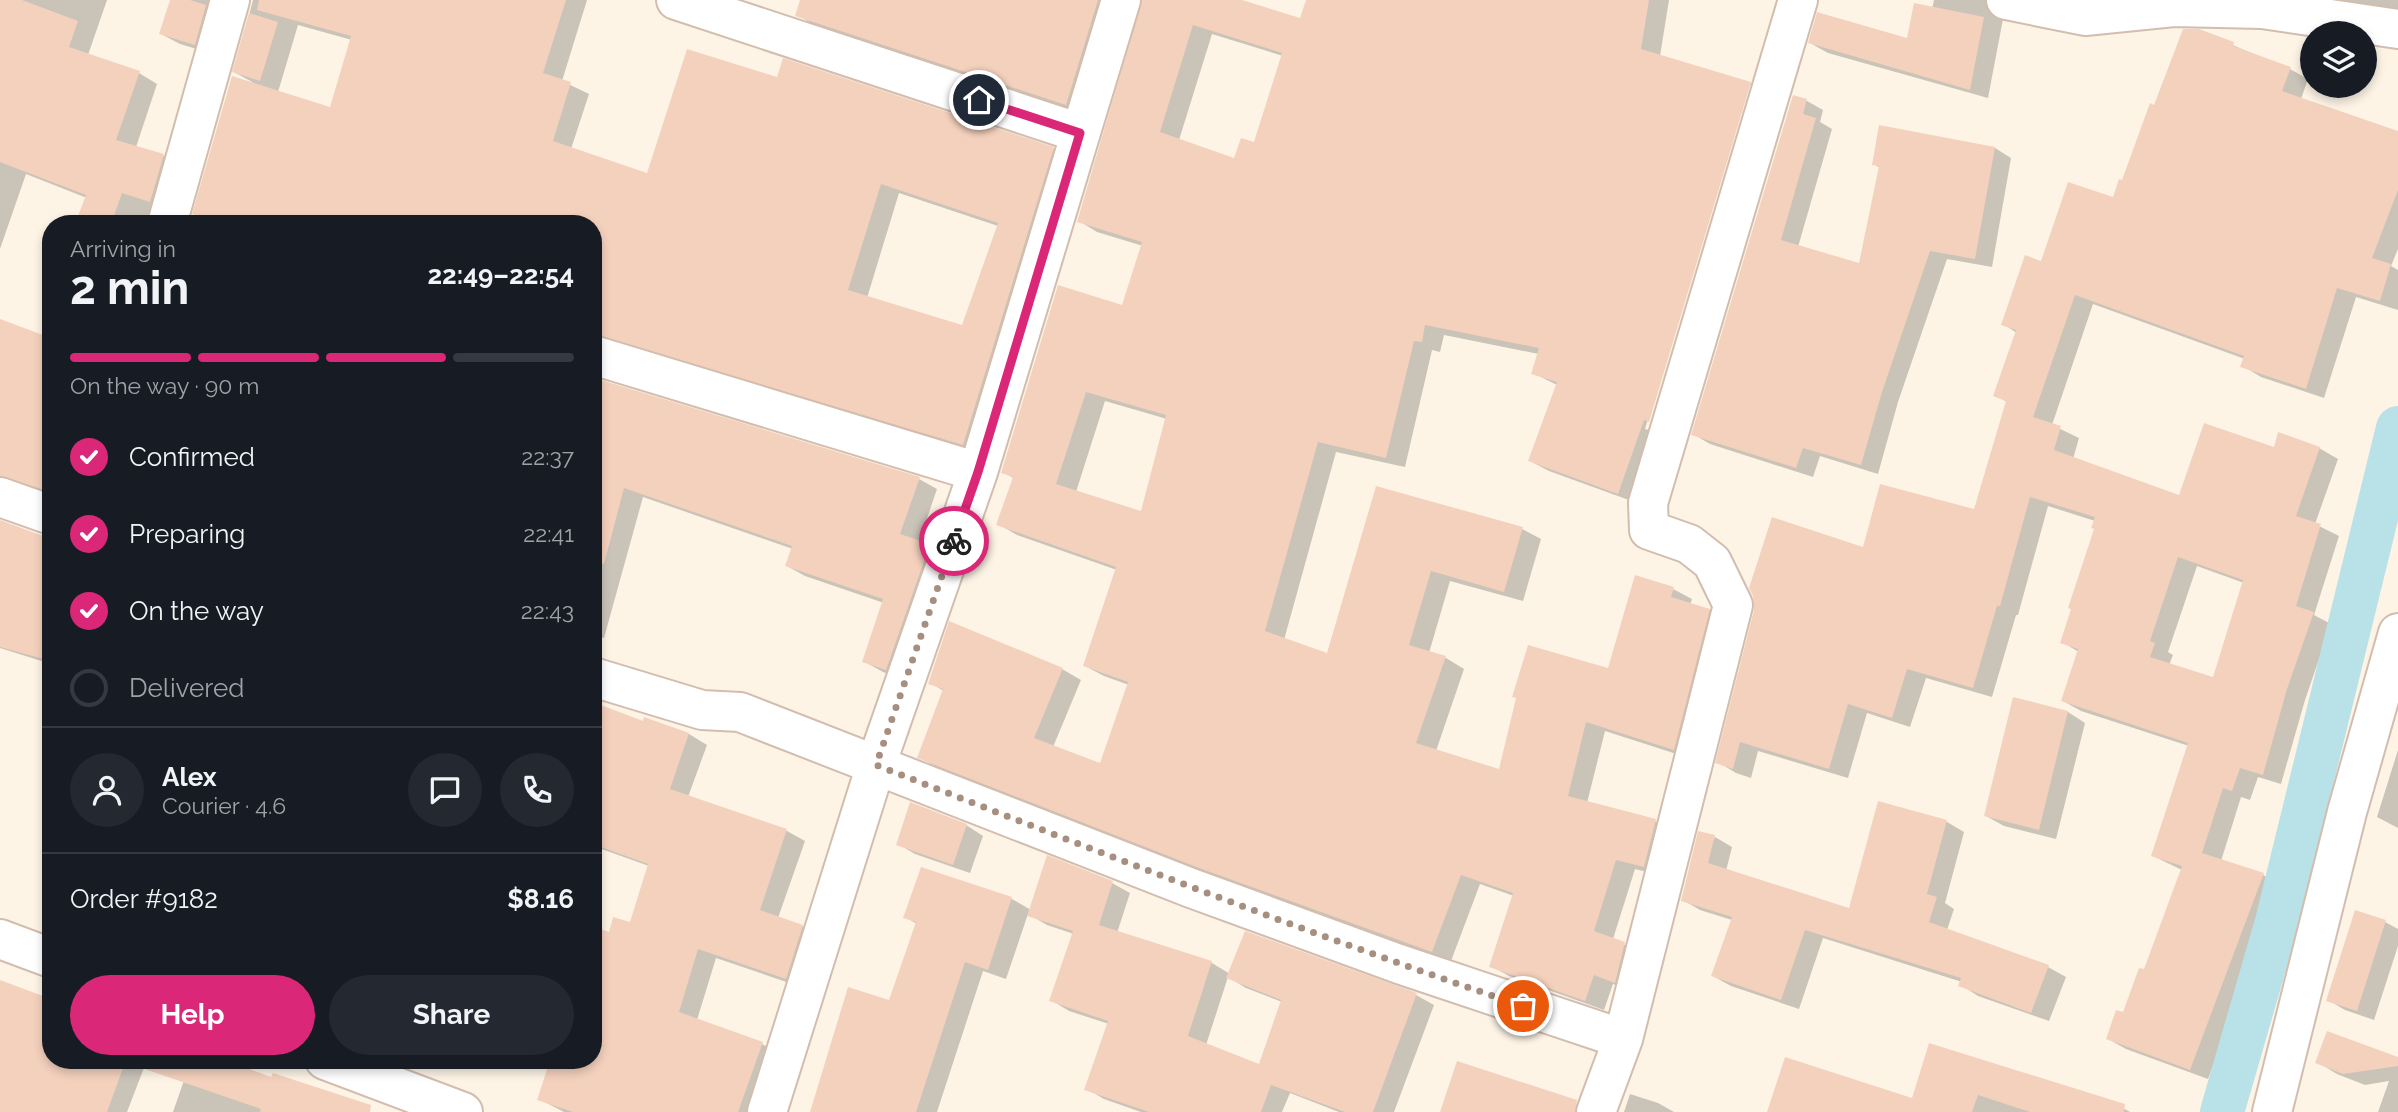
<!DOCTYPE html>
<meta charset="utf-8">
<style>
body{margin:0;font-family:Raleway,sans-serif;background:#242831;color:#f1f3f6;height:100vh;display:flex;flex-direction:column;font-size:26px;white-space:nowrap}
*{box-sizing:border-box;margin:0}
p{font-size:23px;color:#9ea1a6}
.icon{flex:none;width:38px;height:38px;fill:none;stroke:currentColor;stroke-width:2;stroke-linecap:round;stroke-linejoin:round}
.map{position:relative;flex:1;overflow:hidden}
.side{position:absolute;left:42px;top:215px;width:560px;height:854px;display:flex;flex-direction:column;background:#171b24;border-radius:28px;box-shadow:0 4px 10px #0003}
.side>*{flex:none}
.controls{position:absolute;left:2300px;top:21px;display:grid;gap:14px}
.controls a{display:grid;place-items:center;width:77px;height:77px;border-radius:50%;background:#171b24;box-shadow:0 4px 10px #0003;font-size:35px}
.pin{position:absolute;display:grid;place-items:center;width:60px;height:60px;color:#fff;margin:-30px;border:4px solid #fff;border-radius:50%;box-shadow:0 2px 7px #0007}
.courier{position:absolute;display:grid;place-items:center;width:70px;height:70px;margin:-35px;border:5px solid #db2777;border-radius:50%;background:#fff;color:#222;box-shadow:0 2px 9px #0007}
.summary em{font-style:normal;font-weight:700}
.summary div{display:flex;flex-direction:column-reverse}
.summary{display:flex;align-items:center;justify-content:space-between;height:119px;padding:0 28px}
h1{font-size:46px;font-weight:700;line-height:52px}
.bar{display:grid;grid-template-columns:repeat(4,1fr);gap:10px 7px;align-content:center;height:84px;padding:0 28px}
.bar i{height:9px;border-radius:5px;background:#363941}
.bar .on{background:#db2777}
.bar p{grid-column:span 4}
.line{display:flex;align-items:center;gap:18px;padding:0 28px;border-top:2px solid #363941}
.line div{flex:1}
.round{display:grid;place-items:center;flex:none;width:74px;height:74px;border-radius:37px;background:#242831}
ol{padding:0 28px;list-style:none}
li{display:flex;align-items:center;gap:21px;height:77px}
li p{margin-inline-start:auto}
li .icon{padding:7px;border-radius:50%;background:#db2777;color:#fff;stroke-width:4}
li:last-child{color:#9ea1a6}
li i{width:38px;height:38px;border:4px solid #363941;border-radius:50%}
.primary-button{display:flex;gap:14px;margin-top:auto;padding:14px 28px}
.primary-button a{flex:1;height:80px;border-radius:42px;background:#db2777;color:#fff;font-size:28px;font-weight:700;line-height:80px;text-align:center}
.primary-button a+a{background:#242831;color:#f1f3f6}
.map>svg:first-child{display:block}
.shadow{fill:#0003;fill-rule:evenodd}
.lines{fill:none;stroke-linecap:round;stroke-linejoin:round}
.canal{stroke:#b9e2e8;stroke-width:44}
.building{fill:#f4d1bd;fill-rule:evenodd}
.minor-casing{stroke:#d2bdae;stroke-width:42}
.minor{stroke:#fff;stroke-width:38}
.done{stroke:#a78f80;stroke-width:7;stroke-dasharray:0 12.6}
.route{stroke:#db2777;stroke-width:9}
</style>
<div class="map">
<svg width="2398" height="1112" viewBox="0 0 2398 1112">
<rect width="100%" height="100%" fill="#fdf4e6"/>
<path class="shadow" d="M0,0H107L88,55L139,73L157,84L136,147L163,156L182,166L165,224H86L87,198L26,174L0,249Z
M172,0H230L213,54L180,44L161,34Z
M253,0H587L562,81L589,94L571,149L648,175L778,79L1053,149L1071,160L982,454L593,354V224H192L234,78L254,83L234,72ZM298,25L352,40L331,110L278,92ZM899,193L998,226L964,327L867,298Z
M802,0H1118L1082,113L814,25L798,15Z
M1163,0H1237L1301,20L1307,0H1669L1660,56L1750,84L1769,94L1637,503L1549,471L1530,461L1557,385L1533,373L1539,354L1444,335L1440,352L1432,350L1405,467L1336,452L1284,640L1328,655L1377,488L1522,529L1541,539L1523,601L1450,581L1429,653L1446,658L1464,669L1436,751L1500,772L1609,671L1673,589L1692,599L1690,605L1709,610L1727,621L1692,759L1605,731L1587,803L1655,821L1674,832L1663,876L1635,869L1613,939L1643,954L1633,992L1613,984L1604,1010L1509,976L1491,966L1514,896L1480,884L1451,961L1219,877L938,768L919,757L944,691L930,683L1062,669L1081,680L1053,747L1101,765L1129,685L1104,676L1085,666L1117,570L1017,535L998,524L1015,479L1003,472L1123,307L1143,246L1097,232L1079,221ZM1212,34L1283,56L1255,145L1235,161L1179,140ZM1748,85H1752L1649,430L1645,429ZM1105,401L1167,419L1142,514L1076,492Z
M1934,0H2005L2002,6L2003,19L1988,98L1828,53L1810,43L1908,41L1932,9Z
M2318,0H2398V13Z
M2199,31L2290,69L2308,79L2301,99L2398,133V249L2391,266L2398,270V310L2356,297L2324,398L2261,377L2243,366L2245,359L2093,304L2052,425L2079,438L2073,459L2180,498L2275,449L2319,448L2338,459L2315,524L2339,536L2314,615L2331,624L2305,700L2281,784L2258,777L2250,800L2241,797L2221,861L2263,875L2281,885L2208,1079L2126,1049L2108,1039L2124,1015L2145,972L2182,870L2153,856L2189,746L2081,711L2063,701L2079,652L2062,642L2096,529L2095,521L2048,506L2018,615H2016L1992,697L1926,678L1910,727L1867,713L1848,778L1758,751L1751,778L1736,773L1718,762L1864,549L1975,511L2007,402L1995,395L2017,333L2003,324L2042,263L2114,200L2155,107ZM2197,566L2244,583L2214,679L2169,665L2173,655L2168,652Z
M1794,97L1807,101L1823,110L1820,122L1832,129L1798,247L1861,265L1880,168L1874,164L1995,148L2011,158L1992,267L1947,259L1898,402L1878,474L1820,456L1813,477L1710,444L1693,434Z
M0,321L51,340V494L27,486L16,485L0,497Z
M602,383L919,479L937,489L919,542L947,555L904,679L883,672L865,662L884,603L805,576L787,566L793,549L643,497L604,638L593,635V409Z
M0,520L1,522L51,539V664L0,648Z
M2015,699L2068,712L2085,723L2056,839L2004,826L1986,816Z
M593,717L644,723L645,719L689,734L707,745L688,797L787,831L805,841L778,918L802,926L820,937L804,988L716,958L697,1020L762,1044L780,1054L759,1112H564L539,1099L593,1060L610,934L631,925L649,866L593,846Z
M2398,750V828L2377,817Z
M1880,803L1947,822L1964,832L1945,903L1954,909L1947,930L2048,967L2066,977L2049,1021L1978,996L1961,985L1962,982L1823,938L1799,1009L1731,986L1713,976L1732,920L1700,910L1683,900L1715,837L1732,847L1726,871L1850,910Z
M966,825L983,836L970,873L915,854L898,844Z
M1048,858L1112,883L1130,893L1117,933L1212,963L1230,974L1416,995L1434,1005L1394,1112H1339L1290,1093L1282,1112H1141L1104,1099L1087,1089L1109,1024L1069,1011L1051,1000L1074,934L1047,925L1028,914L1006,979L983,971L937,1112H818L890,1002L917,924L905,917L922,869L1012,899L1031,910ZM1228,977L1246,988L1282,1002L1260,1066L1206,1045Z
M2385,922L2398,929V946L2374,1020L2345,1010L2328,1000Z
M0,982L51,1060H147L127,1112H0Z
M1930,1045L2114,1103L2130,1112H1769L1913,1100Z
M2398,1059V1112H2378L2389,1081L2365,1085L2337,1074L2317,1062Z
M191,1060L357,1112H173Z
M1630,1094L1658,1103L1674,1112H1624Z"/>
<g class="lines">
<path class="canal" d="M2222,1112L2277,922L2398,428"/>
</g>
<path class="building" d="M0,0H22L78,21L69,47L140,71L116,140L164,154L150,202L122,193L111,224H75L86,195L0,162Z
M170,0H190L206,5L195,45L159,34Z
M259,0H566L543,73L571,82L553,141L647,173L687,49L777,77L783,58L1054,147L963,445L593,334V224H226L192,214L232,76L330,107L351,36L257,10ZM881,184L998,223L962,325L848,290Z
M800,0H1098L1066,105L795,16Z
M1142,0H1242L1300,18L1306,0H1649L1641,49L1751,82L1649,422L1644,420L1618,494L1528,461L1557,382L1531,374L1539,348L1425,325L1422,342L1414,341L1386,458L1318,442L1265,631L1327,653L1376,486L1523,527L1504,592L1431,571L1409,645L1446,656L1416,743L1499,769L1516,698L1512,697L1528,645L1608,668L1635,575L1674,587L1671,597L1710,609L1674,750L1586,722L1568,796L1656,819L1644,867L1616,860L1594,931L1625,942L1615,983L1594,975L1585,1001L1489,967L1513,893L1461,875L1432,952L1199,868L917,758L943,689L928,684L949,621L1063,668L1034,738L1100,763L1128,682L1083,666L1116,567L996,525L1013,477L1001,473L1058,285L1122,305L1142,242L1077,222ZM1193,25L1282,53L1254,142L1241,138L1234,158L1160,132ZM1086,392L1166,415L1141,511L1056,484Z
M1914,3L1984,17L1970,90L1808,43L1817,12L1907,38Z
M249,13L278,22L260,81L232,72Z
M2183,29H2199L2234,42L2233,46L2291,67L2282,91L2398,131V190L2372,258L2391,264L2380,301L2337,288L2306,389L2240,367L2244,356L2075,295L2033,417L2061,426L2054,450L2179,495L2204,423L2274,447L2278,432L2320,447L2296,516L2321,524L2296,606L2314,612L2287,689L2263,775L2240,768L2232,791L2223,788L2202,853L2264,873L2190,1070L2106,1039L2116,1010L2123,1012L2139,968L2144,969L2182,866L2151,856L2188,743L2061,701L2078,649L2060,643L2071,609L2068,608L2094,529L2091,528L2095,517L2030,497L2000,606H1997L1973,688L1907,669L1892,718L1848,704L1829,769L1740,742L1733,769L1715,763L1754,610L1753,596L1749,588L1772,517L1863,547L1880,484L1974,509L2006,401L1993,396L2016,330L2001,325L2025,255L2041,261L2068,182L2113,197L2119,179L2122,180L2150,103L2154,105ZM2178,557L2243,580L2213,677L2150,657L2155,643L2150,641Z
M1793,95L1807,99L1803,114L1816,118L1781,240L1859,263L1879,166L1872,165L1879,125L1995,147L1975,259L1930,251L1882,392L1861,465L1803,448L1796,468L1691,435Z
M0,319L51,338V492L0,476Z
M601,380L920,477L900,534L930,544L886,670L862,662L883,599L785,566L792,546L624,488L604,564L593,562V404Z
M0,520L51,539V661L0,647Z
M2013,697L2068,711L2039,830L1984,816Z
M593,702L643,721L644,717L689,733L670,789L787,829L760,910L803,925L786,979L698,949L679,1012L763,1042L738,1112H573L537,1100L550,1060H593V926L609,932L613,917L630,922L648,864L593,844Z
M1878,801L1947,820L1927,894L1937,897L1929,922L2049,965L2031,1013L1958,986L1961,978L1805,930L1781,1000L1711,976L1732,917L1681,901L1698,831L1715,835L1708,863L1849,908Z
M910,802L967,824L953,865L896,845Z
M1047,855L1113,881L1099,925L1212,961L1188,1036L1259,1064L1281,1000L1226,978L1245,931L1417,993L1373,1112H1345L1271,1085L1261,1112H1149L1084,1090L1108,1021L1049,1001L1073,931L1027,916Z
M921,867L1012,897L988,970L965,962L916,1112H810L848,987L889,1000L916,922L903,918Z
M2355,910L2386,920L2357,1011L2326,1001Z
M0,980L51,999V1060H126L107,1112H0Z
M2327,1031L2398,1057V1066L2343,1074L2315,1063Z
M1929,1043L2125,1104L2124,1112H2030L1978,1095L1972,1112H1767L1785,1057L1912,1098Z
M137,1060H225L271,1077L273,1073L371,1105L370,1112H260L261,1109L136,1066Z
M1457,1061L1577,1100L1575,1112H1440Z"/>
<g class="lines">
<g class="minor-casing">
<path id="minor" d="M676,0L1080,133
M2006,0L2085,16L2174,7L2262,9L2398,29
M167,224L230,0
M593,355L978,472
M0,497L51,515
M593,677L702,710L740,712L1191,888L1399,964L1623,1039
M0,939L51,958
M325,1060L463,1112
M767,1112L876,765L978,472L1121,0
M1596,1112L1623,1039L1733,605L1712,562L1689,544L1649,530L1648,503L1798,0
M2272,1112L2347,812L2398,633"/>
</g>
<use href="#minor" class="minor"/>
</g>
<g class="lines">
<path class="done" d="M954,541L876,765C1091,849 1305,933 1523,1006"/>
<path class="route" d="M954,541L978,472L1080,133L979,100"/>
</g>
</svg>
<div class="controls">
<a><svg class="icon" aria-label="layers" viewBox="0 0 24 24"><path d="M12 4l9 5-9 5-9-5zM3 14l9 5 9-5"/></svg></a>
</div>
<div class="pin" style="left:1523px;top:1006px;background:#ea580c"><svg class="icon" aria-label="bag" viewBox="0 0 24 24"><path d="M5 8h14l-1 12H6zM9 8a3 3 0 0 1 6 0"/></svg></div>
<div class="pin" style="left:979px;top:100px;background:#1f2937"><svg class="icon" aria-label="home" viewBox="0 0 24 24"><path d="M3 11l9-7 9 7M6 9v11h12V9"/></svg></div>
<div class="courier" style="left:954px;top:541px"><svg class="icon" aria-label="bike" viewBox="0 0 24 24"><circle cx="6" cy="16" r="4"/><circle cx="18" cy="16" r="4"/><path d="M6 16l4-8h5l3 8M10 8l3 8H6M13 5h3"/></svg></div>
<section class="side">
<div class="summary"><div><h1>2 min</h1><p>Arriving in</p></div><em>22:49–22:54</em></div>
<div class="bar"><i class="on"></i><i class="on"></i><i class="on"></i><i></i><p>On the way · 90 m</p></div>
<ol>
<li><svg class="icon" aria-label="check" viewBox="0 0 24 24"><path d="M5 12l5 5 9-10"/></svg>Confirmed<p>22:37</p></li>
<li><svg class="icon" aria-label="check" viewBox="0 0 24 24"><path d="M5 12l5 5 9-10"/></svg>Preparing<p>22:41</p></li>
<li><svg class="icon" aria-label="check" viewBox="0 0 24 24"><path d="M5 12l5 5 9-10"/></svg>On the way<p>22:43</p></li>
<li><i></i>Delivered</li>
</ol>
<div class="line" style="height:126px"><a class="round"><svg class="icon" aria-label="person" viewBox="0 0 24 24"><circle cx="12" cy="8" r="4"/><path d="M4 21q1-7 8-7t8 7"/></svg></a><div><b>Alex</b><p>Courier · 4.6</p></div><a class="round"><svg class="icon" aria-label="chat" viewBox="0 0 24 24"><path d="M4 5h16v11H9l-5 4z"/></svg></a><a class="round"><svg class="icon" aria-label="phone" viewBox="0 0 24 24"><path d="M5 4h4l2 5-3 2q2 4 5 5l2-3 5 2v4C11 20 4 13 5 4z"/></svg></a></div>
<div class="line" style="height:91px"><div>Order #9182</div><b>$8.16</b></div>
<div class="primary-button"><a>Help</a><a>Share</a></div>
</section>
</div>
